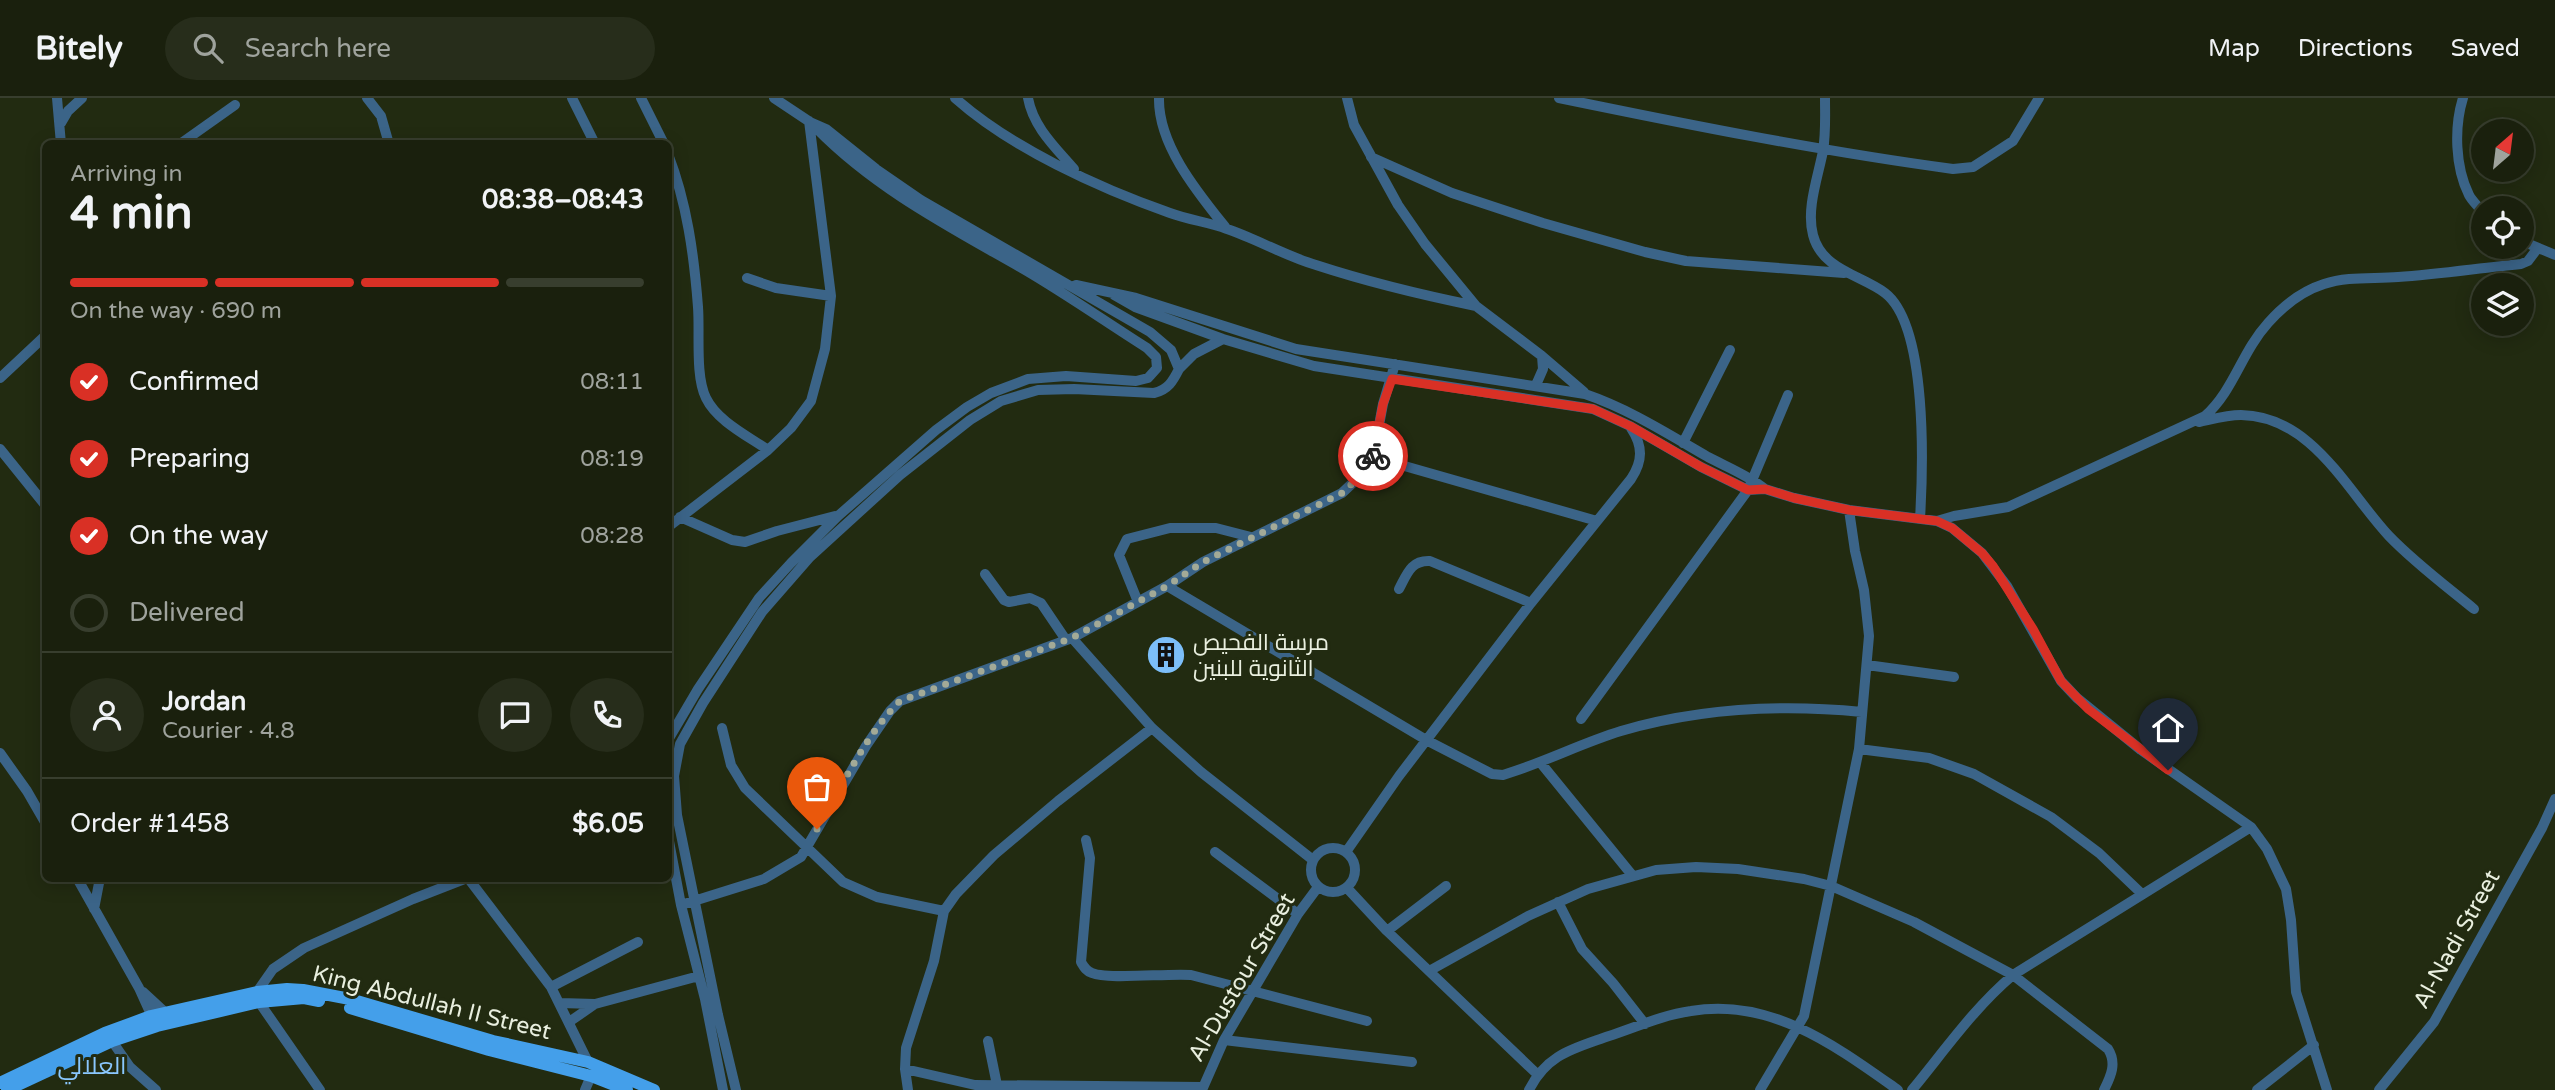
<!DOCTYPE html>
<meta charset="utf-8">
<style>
body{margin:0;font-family:"Varela Round",Cairo,sans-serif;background:#272d1b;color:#f1f3f6;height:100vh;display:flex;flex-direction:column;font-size:26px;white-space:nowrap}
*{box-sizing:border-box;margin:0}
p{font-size:23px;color:#9fa39d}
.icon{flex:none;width:38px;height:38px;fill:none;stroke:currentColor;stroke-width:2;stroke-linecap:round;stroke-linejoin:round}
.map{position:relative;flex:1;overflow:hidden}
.panel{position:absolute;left:42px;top:42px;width:630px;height:742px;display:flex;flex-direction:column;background:#1a200d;border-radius:10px;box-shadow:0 4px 18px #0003,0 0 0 2px #383e2e}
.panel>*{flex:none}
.needle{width:46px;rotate:28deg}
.fabs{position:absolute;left:2471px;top:21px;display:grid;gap:14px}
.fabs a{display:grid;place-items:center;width:63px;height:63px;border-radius:50%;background:#1a200d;box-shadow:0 4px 18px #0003,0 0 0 2px #383e2e;font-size:35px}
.pin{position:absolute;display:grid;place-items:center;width:60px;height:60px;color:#fff;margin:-72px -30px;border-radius:50% 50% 50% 0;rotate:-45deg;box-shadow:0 0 7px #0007}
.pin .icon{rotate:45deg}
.courier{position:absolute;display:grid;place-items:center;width:70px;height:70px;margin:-35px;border:5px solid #d93025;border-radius:50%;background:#fff;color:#222;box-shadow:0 2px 9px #0007}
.overview em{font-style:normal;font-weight:800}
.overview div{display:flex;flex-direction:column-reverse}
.overview{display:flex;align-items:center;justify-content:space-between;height:119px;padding:0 28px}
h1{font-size:46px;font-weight:800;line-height:52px}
.bar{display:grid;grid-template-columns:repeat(4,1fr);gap:10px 7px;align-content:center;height:84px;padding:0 28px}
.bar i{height:9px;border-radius:5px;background:#383e2e}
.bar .on{background:#d93025}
.bar p{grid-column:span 4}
.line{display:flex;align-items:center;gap:18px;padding:0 28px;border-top:2px solid #383e2e}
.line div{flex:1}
.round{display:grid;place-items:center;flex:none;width:74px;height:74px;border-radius:37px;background:#272d1b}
ol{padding:0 28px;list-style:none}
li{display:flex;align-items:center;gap:21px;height:77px}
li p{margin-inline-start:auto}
li .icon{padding:7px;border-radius:50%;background:#d93025;color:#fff;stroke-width:4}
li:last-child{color:#9fa39d}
li i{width:38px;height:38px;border:4px solid #383e2e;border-radius:50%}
header{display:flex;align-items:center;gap:42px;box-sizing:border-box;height:98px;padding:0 35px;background:#1a200d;border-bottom:2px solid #383e2e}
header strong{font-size:33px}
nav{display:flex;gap:38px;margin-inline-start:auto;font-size:24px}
.search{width:490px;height:63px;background:#272d1b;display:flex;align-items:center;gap:18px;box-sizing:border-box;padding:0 24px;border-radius:38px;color:#9fa39d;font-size:26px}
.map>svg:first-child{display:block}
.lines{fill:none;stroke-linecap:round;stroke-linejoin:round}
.minor{stroke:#3b6488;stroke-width:10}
.major{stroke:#449fea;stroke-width:12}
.done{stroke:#a3aa97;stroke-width:7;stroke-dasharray:0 12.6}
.route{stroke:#d93025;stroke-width:9}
.labels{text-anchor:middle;stroke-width:6;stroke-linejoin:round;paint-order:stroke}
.poi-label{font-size:23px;fill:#e9efdf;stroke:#222b11;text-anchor:start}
.street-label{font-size:23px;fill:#e9efdf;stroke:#222b11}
.neighbourhood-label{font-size:24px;fill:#8ac7fe;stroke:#222b11}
</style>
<header>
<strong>Bitely</strong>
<div class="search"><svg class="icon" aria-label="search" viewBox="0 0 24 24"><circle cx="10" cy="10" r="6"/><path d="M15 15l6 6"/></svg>Search here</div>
<nav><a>Map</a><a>Directions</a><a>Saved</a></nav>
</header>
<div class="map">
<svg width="2555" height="992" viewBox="0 0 2555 992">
<rect width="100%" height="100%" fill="#222b11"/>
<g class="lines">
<path class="minor" d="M57,0L61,46
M367,0L381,18L389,46
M572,0L595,46
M641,0L664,46
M955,0C1011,50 1099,90 1170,115C1189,122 1208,124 1227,131C1257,141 1285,158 1316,167C1368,184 1422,197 1476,208
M1028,0C1033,29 1056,50 1074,71
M1159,0C1158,47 1198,95 1226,130
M1347,0L1354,27L1398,107L1425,146L1476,208L1542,258L1584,294
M1559,0C1690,27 1820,53 1953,71L1973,69L2013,43L2039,0
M1825,0C1825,18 1826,35 1823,53C1818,79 1806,111 1813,137C1822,172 1861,177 1885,195C1928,228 1923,370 1920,421
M2463,0C2454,29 2455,69 2469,97C2472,103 2479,109 2483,115
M61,25L68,13L82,0
M180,46L235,7
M668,56C687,105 694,157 698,209C700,235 695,278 706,300C717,323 748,338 768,352
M1371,59L1452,95L1543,125L1645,154L1686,163L1844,175
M2522,143L2555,157
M747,180L776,190L831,198
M1076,187L1136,200L1296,251L1585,296C1629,311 1668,336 1708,359C1727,369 1748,377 1765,391
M1114,197L1135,209L1223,241L1314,268L1593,311L1630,328L1701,369L1748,392L1765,391L1794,400L1849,412L1937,423L1952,430L1982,455L2007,488L2061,583L2077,600L2141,652L2251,729L2267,751L2286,791L2291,822L2296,894L2327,992
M1179,271L1194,256L1223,241
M0,280L46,237
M1536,287L1543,271L1542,258
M2199,324C2213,321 2227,317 2241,317C2312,318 2347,393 2389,438C2415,465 2446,488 2474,511
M1683,345L1730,252
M0,351L46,408
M1373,359L1597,423
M680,419L732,442L745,444L777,433L835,418
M1937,423L1954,418L2008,409L2205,318C2234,292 2241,255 2268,225C2283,208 2302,193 2324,186C2348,178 2373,181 2398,179C2439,176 2480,170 2521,166L2528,163L2537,151
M668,429L768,352L791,330L811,303L825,251L831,198L809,23
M985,476L1004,502L1009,504L1030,500L1041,505L1066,542
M1167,488L1428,643L1492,676L1503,677L1515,673C1551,661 1585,644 1621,633C1700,610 1781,606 1862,614
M1399,491C1407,476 1411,462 1430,463L1531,505
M1138,504L1119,457L1127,441L1170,430H1216L1251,439
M1072,540L1152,630L1201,674L1313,762
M1867,567L1954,579
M1581,621L1748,392L1788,297
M722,630L731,667L745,690L843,784L877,799L944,813
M668,642L698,591L759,500L791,465L838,418L936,332L967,309L991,295L1028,281L1066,278L1136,283L1148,280L1157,270L1156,259L1147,250C1106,224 1066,196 1025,172C952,130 877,92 817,31
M1859,651L1929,660L1974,676L2051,719L2099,755L2142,796
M0,655L27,693L46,726
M1540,664L1632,777
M668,738L681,807L705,901L723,992
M1086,742L1090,760L1081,864C1084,869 1086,873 1092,875C1108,882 1168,875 1191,877L1367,923
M1311 772a22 22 0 1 1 44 0a22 22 0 1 1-44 0Z
M1215,754L1298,816
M1346,754L1399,678L1531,505L1631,381C1643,363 1643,348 1631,330
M77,780L139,890L154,923
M468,780L551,889L588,964
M1347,790L1387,833L1537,976
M1558,804L1582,851L1613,885L1645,926
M681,807L764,781L801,759L866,648L890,613L900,603L1072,540L1167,488L1203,464L1342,395L1359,379L1373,359L1383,306L1395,266
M94,811L100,780
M1387,833L1446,788
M1429,873L1528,818L1588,791L1656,772L1696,769L1738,771L1804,781L1831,788L1914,824L2013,877L2108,951C2117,965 2111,978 2104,992
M551,889L638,844
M143,894L170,919
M560,905L595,906L699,878
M569,924L595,906
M1224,942L1412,964
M112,943L130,969L156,992
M988,943L998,992
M905,971L975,987L1203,989
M320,992L259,904L257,894L273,871L304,850L413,801L467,780
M585,992L591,978
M736,992L718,917L677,717L674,678L680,646L703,605L762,514L810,459L900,377L970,322L1001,303L1038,292L1074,291L1154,295C1168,292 1173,283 1179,271L1171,252L1150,234L921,102L876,71L826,31L810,24L774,0
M908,992L905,971L906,950L934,863L944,813L956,796L994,757L1058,703L1152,630
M1202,992L1224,942L1298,816L1318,789
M1529,992C1547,956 1573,951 1609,938C1636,929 1663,917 1691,913C1771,899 1837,949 1898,992
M1760,992L1804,918L1859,651L1869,538L1864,492L1855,453L1849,412
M1912,992C1945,952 1974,910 2013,877L2251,729
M2257,992L2314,947
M2379,992L2434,924L2542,730L2555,701"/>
<path class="major" d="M350,910L489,952L591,978L627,992
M0,985L105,935L151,918L257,894L287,891L303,892L350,901L493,943L588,964L654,992
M7,992L112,943L157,928L259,904L304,900L319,903"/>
</g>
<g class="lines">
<path class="done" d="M817,731C841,690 866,636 900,603L1072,540L1167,488L1203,464L1342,395L1359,379L1373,358"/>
<path class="route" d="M1373,358L1383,306L1392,281L1593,311L1630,328L1701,369L1748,392L1765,391L1794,400L1849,412L1937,423L1952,430L1982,455L1993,468L2033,531L2061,583L2088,611L2168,672"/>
</g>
<defs>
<g id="building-disc" transform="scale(2.0125)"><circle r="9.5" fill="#7cbef9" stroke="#222b11"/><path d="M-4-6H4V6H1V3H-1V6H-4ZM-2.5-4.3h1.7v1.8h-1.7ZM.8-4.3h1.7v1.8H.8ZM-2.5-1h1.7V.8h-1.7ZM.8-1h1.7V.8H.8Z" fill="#111"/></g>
</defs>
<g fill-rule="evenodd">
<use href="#building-disc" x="1166" y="557"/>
</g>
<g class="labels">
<g class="poi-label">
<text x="1193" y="552">مرسة الفحيص<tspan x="1193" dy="26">الثانوية للبنين</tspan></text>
</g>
<g class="street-label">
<text transform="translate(2456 841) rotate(-61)" y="8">Al-Nadi Street</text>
<text transform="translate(1241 879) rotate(-60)" y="8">Al-Dustour Street</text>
<text transform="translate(432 904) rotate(14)" y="8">King Abdullah II Street</text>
</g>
<g class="neighbourhood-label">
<text x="92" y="976">العلالي</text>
</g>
</g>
</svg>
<div class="fabs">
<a><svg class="needle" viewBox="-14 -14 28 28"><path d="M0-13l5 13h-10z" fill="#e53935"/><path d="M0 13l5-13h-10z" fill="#9fa39d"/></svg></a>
<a><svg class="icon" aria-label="locate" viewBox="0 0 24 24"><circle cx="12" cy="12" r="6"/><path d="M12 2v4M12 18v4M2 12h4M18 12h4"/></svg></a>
<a><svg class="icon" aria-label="layers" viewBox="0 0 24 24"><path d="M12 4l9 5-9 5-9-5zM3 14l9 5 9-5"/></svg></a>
</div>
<div class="pin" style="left:817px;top:731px;background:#ea580c"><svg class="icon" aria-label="bag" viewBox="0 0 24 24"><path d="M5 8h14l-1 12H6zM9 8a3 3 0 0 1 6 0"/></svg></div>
<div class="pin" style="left:2168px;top:672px;background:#1f2937"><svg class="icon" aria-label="home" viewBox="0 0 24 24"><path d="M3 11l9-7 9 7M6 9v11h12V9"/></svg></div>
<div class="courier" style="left:1373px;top:358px"><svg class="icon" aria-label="bike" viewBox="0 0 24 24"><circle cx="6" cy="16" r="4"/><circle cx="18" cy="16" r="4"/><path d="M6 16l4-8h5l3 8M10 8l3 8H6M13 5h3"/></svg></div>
<section class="panel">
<div class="overview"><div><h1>4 min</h1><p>Arriving in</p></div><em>08:38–08:43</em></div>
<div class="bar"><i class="on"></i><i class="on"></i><i class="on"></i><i></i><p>On the way · 690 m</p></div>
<ol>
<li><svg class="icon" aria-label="check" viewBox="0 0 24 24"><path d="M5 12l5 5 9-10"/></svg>Confirmed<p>08:11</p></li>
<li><svg class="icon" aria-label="check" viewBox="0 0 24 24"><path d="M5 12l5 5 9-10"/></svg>Preparing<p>08:19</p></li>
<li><svg class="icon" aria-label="check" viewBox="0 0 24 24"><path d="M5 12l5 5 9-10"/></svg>On the way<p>08:28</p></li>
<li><i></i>Delivered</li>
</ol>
<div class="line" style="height:126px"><a class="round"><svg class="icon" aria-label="person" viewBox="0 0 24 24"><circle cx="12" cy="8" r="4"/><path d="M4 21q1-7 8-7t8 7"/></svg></a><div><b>Jordan</b><p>Courier · 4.8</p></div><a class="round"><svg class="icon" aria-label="chat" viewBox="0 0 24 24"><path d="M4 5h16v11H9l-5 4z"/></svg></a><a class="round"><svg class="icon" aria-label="phone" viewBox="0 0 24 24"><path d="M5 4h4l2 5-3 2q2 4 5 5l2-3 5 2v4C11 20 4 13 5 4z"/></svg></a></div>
<div class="line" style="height:91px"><div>Order #1458</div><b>$6.05</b></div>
</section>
</div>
